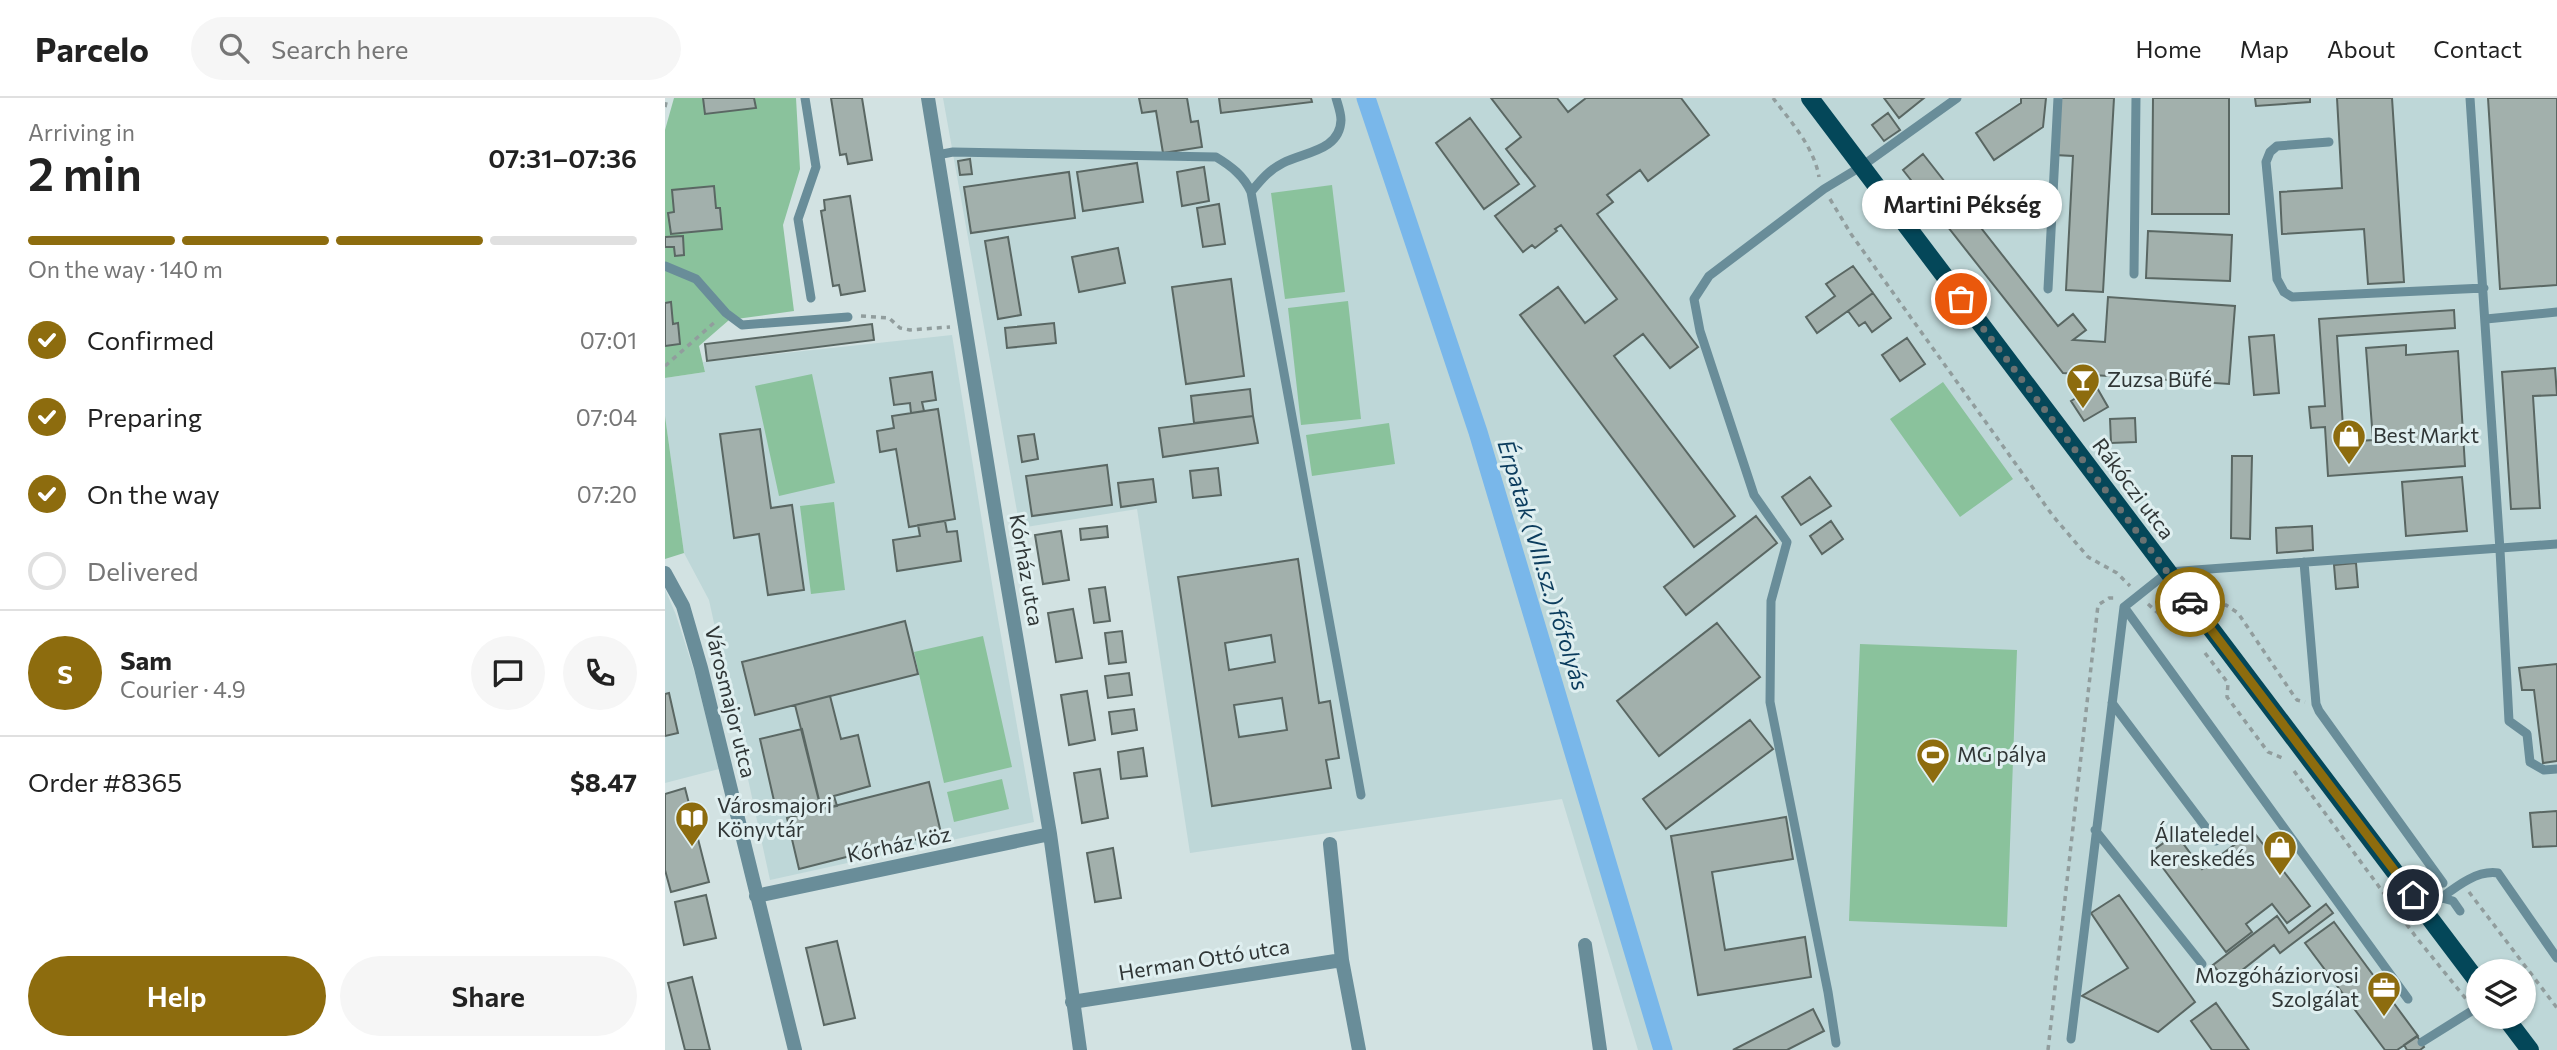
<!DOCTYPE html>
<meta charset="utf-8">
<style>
body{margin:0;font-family:Commissioner,sans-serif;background:#f6f6f6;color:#222;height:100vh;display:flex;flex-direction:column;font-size:26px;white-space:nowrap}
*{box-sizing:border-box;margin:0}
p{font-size:23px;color:#767676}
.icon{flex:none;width:38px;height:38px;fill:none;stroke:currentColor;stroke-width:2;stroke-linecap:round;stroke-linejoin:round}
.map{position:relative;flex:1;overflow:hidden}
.sheet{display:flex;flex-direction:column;background:#fff;width:665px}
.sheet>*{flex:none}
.fabs{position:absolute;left:1801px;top:861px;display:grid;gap:14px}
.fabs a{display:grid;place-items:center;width:70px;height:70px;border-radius:50%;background:#fff;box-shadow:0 2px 5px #0004;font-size:35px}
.pin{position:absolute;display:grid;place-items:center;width:60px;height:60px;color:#fff;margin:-30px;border:4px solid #fff;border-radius:50%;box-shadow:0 2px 7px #0007}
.courier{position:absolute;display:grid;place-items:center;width:70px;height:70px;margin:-35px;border:5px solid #8d6c0e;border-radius:50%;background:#fff;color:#222;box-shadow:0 2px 9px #0007}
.bubble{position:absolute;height:49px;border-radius:24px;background:#fff;box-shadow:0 2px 5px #0004;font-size:23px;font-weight:600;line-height:49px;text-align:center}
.overview em{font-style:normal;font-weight:600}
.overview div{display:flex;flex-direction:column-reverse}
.overview{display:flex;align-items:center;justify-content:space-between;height:119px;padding:0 28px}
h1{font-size:46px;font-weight:600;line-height:52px}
.bar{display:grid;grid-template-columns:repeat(4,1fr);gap:10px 7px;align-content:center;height:84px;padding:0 28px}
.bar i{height:9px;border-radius:5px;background:#e0e0e0}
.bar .active{background:#8d6c0e}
.bar p{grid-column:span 4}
.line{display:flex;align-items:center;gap:18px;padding:0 28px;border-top:2px solid #e0e0e0}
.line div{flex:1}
.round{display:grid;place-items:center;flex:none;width:74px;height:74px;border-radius:37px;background:#f6f6f6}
ol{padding:0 28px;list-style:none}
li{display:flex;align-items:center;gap:21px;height:77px}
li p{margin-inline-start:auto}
li .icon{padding:7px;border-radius:50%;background:#8d6c0e;color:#fff;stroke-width:4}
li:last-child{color:#767676}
li i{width:38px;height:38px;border:4px solid #e0e0e0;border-radius:50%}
.cta{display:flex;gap:14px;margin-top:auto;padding:14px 28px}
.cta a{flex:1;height:80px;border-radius:42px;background:#8d6c0e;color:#fff;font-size:28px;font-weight:600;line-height:80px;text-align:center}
.cta a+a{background:#f6f6f6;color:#222}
header{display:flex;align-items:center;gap:42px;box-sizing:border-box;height:98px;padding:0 35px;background:#fff;border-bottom:2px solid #e0e0e0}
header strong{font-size:33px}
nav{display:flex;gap:38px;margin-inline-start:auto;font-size:24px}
.search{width:490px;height:63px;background:#f6f6f6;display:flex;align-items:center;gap:18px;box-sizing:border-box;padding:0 24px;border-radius:38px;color:#767676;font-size:26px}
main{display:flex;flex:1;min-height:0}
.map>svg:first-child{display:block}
.built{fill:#bed7d8;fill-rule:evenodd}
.green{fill:#8ac29c}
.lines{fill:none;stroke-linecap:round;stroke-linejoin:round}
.canal{stroke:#79b7ea;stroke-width:19}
.building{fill:#a2b0ac;stroke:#5a6763;stroke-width:2;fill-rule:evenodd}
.path{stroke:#919d9d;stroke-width:3.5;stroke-dasharray:5 5;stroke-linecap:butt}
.service{stroke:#698d99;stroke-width:9}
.minor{stroke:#698d99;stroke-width:14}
.primary{stroke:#044759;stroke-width:18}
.done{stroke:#697272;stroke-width:7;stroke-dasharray:0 12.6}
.route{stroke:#8d6c0e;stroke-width:9}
.labels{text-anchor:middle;stroke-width:6;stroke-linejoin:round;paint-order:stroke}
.poi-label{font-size:21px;fill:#303636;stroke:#dfeff0;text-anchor:start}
.street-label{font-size:21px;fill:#303636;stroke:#dfeff0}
.water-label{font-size:23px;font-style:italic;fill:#0b3c5d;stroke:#dfeff0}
</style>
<header>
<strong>Parcelo</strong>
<div class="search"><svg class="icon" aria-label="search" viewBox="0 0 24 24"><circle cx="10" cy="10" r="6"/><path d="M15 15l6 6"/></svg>Search here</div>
<nav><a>Home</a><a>Map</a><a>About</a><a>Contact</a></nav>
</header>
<main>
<section class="sheet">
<div class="overview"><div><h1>2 min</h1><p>Arriving in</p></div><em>07:31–07:36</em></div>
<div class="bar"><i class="active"></i><i class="active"></i><i class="active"></i><i></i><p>On the way · 140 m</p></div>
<ol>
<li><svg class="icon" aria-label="check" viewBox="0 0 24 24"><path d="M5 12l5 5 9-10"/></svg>Confirmed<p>07:01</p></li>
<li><svg class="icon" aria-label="check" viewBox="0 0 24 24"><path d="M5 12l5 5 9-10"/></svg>Preparing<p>07:04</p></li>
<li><svg class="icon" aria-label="check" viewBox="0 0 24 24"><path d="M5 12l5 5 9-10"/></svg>On the way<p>07:20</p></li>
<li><i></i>Delivered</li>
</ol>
<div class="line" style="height:126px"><b class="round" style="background:#8d6c0e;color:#fff">S</b><div><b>Sam</b><p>Courier · 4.9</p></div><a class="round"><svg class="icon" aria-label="chat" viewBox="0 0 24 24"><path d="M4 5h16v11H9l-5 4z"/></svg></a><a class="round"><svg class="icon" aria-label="phone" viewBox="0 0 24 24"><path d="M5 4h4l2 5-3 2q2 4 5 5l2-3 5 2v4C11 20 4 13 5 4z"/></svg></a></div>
<div class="line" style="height:91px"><div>Order #8365</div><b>$8.47</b></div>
<div class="cta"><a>Help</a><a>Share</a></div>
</section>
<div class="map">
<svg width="1892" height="952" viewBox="0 0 1892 952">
<rect width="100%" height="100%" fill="#d2e2e2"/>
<path class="built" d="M278,0H1892V952H973L897,701L525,755L472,411L355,430ZM1813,873H1858V919H1813Z
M287,237L329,498L369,724L105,782L44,502L19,455L0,318V280L40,274L38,264Z
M0,491L11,517L30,576L54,671L0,685Z"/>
<path class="green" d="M9,0H131L135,71L118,127L129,213L64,222L34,248L40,274L0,280V32Z
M667,87L680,194L620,201L606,95Z
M683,203L696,321L636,327L623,210Z
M147,276L170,385L114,398L90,288Z
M1278,284L1348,381L1295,419L1225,321Z
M0,318L19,455L0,461Z
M724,325L730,366L647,378L641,337Z
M169,404L180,492L146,496L135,408Z
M318,538L347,669L279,685L249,554Z
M1195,546L1352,552L1342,829L1184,823Z
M337,681L344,711L289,724L282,694Z"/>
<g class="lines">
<path class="canal" d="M701,0L813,334L998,952"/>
</g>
<path class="building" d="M38,0H89L91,10L40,16Z
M166,0H197L207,62L183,66L181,56L175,57Z
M474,0H522L526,24L533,23L537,49L498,55L491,13L477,15Z
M554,0H646L647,4L556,15Z
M826,0H892L903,14L921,0H1016L1044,37L983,83L975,72L942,97L948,104L932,116L1033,249L1005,270L978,236L949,258L1070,418L1029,449L855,217L893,189L920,225L952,201L896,127L890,131L892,133L870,150L867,147L858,154L830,118L870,88L841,51L856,39Z
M1219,0H1259L1234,20Z
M1356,0H1381L1378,29L1329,62L1311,35L1356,5Z
M1393,0H1449L1438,194L1401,192L1408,58L1390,57Z
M1488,0H1564V116H1487Z
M1590,0H1645V4L1591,8Z
M1672,0H1727L1739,184L1703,186L1699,131L1617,136L1615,94L1677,90Z
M1823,0H1892V187L1835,191Z
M1223,15L1235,32L1219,43L1207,27Z
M805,20L854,86L819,111L771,45Z
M1258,56L1393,228L1408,216L1421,232L1408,242L1440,244L1443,199L1570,208L1564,286L1398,275L1238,72Z
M305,61L307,76L295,77L293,63Z
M472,65L478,104L418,113L412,74Z
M539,69L544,103L517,108L512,74Z
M404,74L410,120L306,135L299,89Z
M49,88L51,110H55L57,131L6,136L3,115L9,114L7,92Z
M185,98L200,193L176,197L174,187L168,188L156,113L160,112L159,102Z
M554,106L560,146L538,149L532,110Z
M1483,133L1567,137L1565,183L1481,180Z
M18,138L19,157L10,158L9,149H0V139Z
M343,139L356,217L333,221L320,143Z
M453,150L460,185L414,194L407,159Z
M1188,168L1208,195L1152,235L1141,219L1170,198L1161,186Z
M566,181L579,278L521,286L507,189Z
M1208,195L1226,220L1207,234L1200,224L1194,228L1183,213Z
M6,204L8,226L13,225L15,246L0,248V205Z
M1789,212L1790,230L1672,238L1679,344L1708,342L1701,250L1741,247V257L1793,253L1800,368L1663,378L1660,329L1646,330L1644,309L1660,308L1654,221Z
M389,225L391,245L342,250L340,230Z
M207,226L209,242L42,263L40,246Z
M1609,237L1614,295L1589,297L1584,239Z
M1242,240L1260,266L1235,283L1217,257Z
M1890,270L1892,297L1868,298L1875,410L1846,411L1837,274Z
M267,274L271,302L257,304L259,313L246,315L245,305L229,307L225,280Z
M1431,288L1443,309L1419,323L1406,303Z
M585,291L588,318L529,325L526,298Z
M273,311L290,421L244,429L231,351L215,354L212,333L229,330L227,318Z
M588,318L593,345L498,359L494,330Z
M1470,320L1471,344L1446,345L1445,321Z
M95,331L106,410L127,407L139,492L103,497L94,436L69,440L55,336Z
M369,336L373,361L357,364L353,338Z
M1567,358H1587L1585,441L1566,440Z
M442,367L447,407L367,418L361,378Z
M553,370L556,397L528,400L525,373Z
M1145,379L1166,408L1136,427L1117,399Z
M1797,379L1802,433L1741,438L1737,384Z
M488,381L491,404L456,409L453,385Z
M1091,418L1112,445L1021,517L999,489Z
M280,423L282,434L292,433L296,463L232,473L228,442L255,438L253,427Z
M1166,423L1178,441L1157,456L1145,438Z
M442,428L443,439L416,442L415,431Z
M1647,428L1648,452L1612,455L1611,430Z
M396,433L404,482L378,486L370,437Z
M633,461L654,605L665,603L674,660L661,662L666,690L547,708L513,479ZM606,537L610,564L564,572L560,545ZM617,600L622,632L574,639L569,607Z
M1691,465L1693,489L1671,491L1669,467Z
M440,489L445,523L429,525L424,491Z
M408,511L417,560L391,564L383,515Z
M240,523L253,576L90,617L77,564Z
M1052,525L1095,579L994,658L952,603Z
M457,533L461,564L444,566L440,535Z
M1892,566V663L1878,665L1869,592H1857L1854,570Z
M464,575L467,597L443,600L440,578Z
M422,593L430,642L404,647L396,597Z
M4,595L13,635L0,638V596Z
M165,598L176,641L193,637L205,688L169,698L172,708L156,711L130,607Z
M469,611L472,632L447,636L444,614Z
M1085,622L1108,651L1001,731L978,701Z
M137,631L155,706L112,716L95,641Z
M478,650L482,678L456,681L453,654Z
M435,671L443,720L417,725L409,675Z
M264,684L276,735L134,771L122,720Z
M20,690L44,784L6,794L0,772V696Z
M1892,713V748L1868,749L1865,715Z
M1121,719L1128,761L1047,774L1060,852L1140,839L1146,879L1033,897L1006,738Z
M1588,733L1645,808L1622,825L1607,806L1581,826L1587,834L1561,854L1486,754L1511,736L1537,771Z
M448,750L456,800L430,804L422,755Z
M41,797L51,840L19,847L10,804Z
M1454,797L1530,904L1493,934L1417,898L1463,870L1426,815Z
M1661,806L1668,815L1615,855L1609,847L1562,884L1548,867L1612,818L1624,835Z
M1669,824L1753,938L1732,952H1720L1640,845Z
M172,843L190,920L159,927L141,850Z
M27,879L45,952H20L3,885Z
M1551,905L1584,952H1547L1526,923Z
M1148,911L1159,933L1122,952H1068Z
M1752,938L1759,949L1755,952H1742L1739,947Z"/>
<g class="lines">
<path class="path" d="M1108,0C1126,24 1149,49 1154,79
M0,9L2,0
M1165,101L1186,136L1388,418L1423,459L1452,475L1465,488
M196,218L224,220L235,230L245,232L285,229
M0,268L51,223
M1483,506L1503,524L1521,530L1523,528
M1549,510L1561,507L1573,515L1629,598L1632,602L1640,604
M1540,555L1563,585L1562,599L1603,654L1620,661
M1629,673L1751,839L1801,901
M1804,794L1892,910
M1383,952L1433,507L1444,500H1449"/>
<path class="service" d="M140,0L151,69L133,121L146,200
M671,0C673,7 676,15 676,22C675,53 639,54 618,65C604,72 596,82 586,94L696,697
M1805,0L1835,452L1844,623L1862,636L1865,664L1879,672L1892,671
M1664,44L1612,48L1605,54L1601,64L1612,181L1619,194L1627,199L1819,190
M272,57L288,54L551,59C566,68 579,78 586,94
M0,168L31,181L61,215L77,227L183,219
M1469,176L1471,0
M1383,191L1393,0
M1821,221L1892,214
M1639,464L1651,606L1654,613L1778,785
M1459,509L1743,901
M1447,605L1551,743
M1430,732L1537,866
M1777,800L1788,803L1795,813
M1759,812C1780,799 1806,771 1833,775L1892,860
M1406,941L1459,509L1503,474L1892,446
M1757,944L1813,909
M1171,945L1163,894L1105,604L1106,503L1122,444L1089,397L1035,233L1029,201L1044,178L1159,91L1197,68L1292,0"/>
<path class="minor" d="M263,0L333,432L385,736L415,952
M0,475L18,508L36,570L130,952
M665,746L677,862
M91,798L385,736
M920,847L935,952
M407,904L677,862L694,952"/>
<path class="primary" d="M1145,0L1813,884
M1840,919L1865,952"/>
</g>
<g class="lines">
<path class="done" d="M1296,201L1525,504"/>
<path class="route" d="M1525,504L1748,797"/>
</g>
<defs>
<g id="bar-pin" transform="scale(1.75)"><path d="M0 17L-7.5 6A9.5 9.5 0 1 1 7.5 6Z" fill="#8d6c0e" stroke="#dfeff0"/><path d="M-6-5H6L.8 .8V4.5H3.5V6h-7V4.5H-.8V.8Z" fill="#fff"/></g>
<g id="shop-pin" transform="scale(1.75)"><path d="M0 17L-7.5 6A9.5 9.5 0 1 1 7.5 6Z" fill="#8d6c0e" stroke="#dfeff0"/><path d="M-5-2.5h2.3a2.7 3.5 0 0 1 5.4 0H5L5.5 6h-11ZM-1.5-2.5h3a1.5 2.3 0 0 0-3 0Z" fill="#fff"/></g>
<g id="stadium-pin" transform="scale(1.75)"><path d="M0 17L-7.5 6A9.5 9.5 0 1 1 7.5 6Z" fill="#8d6c0e" stroke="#dfeff0"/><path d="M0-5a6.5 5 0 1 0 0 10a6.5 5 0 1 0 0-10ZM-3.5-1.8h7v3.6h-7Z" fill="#fff"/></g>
<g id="library-pin" transform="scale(1.75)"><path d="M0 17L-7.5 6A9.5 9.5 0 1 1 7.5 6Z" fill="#8d6c0e" stroke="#dfeff0"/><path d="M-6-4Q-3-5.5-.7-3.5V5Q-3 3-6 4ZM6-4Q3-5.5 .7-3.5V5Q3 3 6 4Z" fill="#fff"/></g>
<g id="office-pin" transform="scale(1.75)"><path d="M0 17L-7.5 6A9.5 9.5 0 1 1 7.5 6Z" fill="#8d6c0e" stroke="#dfeff0"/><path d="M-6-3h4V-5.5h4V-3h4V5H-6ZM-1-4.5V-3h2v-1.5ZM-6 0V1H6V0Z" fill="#fff"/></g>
</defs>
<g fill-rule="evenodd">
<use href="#bar-pin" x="1418" y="282"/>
<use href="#shop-pin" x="1684" y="338"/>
<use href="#stadium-pin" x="1268" y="657"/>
<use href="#library-pin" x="27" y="720"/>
<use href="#shop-pin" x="1615" y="749"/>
<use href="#office-pin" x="1719" y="890"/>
</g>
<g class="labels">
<g class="poi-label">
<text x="1442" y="289">Zuzsa Büfé</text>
<text x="1708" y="345">Best Markt</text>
<text x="1292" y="664">MG pálya</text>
<text x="52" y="715">Városmajori<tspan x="52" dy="24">Könyvtár</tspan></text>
<text x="1590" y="744" text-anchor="end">Állateledel<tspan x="1590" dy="24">kereskedés</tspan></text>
<text x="1694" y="885" text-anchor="end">Mozgóháziorvosi<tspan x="1694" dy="24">Szolgálat</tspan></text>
</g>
<g class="street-label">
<text transform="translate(1468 391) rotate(53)" y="7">Rákóczi utca</text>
<text transform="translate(361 472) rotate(80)" y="7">Kórház utca</text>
<text transform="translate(65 604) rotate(76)" y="7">Városmajor utca</text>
<text transform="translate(234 747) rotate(-12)" y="7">Kórház köz</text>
<text transform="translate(539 862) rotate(-9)" y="7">Herman Ottó utca</text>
</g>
<g class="water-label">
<text transform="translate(878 467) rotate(73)" y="8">Érpatak (VIII.sz.) főfolyás</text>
</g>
</g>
</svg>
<div class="fabs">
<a><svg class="icon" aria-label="layers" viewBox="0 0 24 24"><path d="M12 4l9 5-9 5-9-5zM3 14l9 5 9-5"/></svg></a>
</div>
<div class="pin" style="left:1296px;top:201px;background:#ea580c"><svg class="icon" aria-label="bag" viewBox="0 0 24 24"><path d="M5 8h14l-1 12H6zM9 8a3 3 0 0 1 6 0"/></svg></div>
<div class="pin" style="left:1748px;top:797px;background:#1f2937"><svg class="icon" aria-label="home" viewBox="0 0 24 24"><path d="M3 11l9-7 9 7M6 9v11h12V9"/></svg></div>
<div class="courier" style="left:1525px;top:504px"><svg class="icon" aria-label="car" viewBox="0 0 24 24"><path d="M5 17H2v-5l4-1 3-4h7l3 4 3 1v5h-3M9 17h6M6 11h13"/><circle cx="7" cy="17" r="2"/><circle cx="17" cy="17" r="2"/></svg></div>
<div class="bubble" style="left:1197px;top:82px;width:200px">Martini Pékség</div>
</div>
</main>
